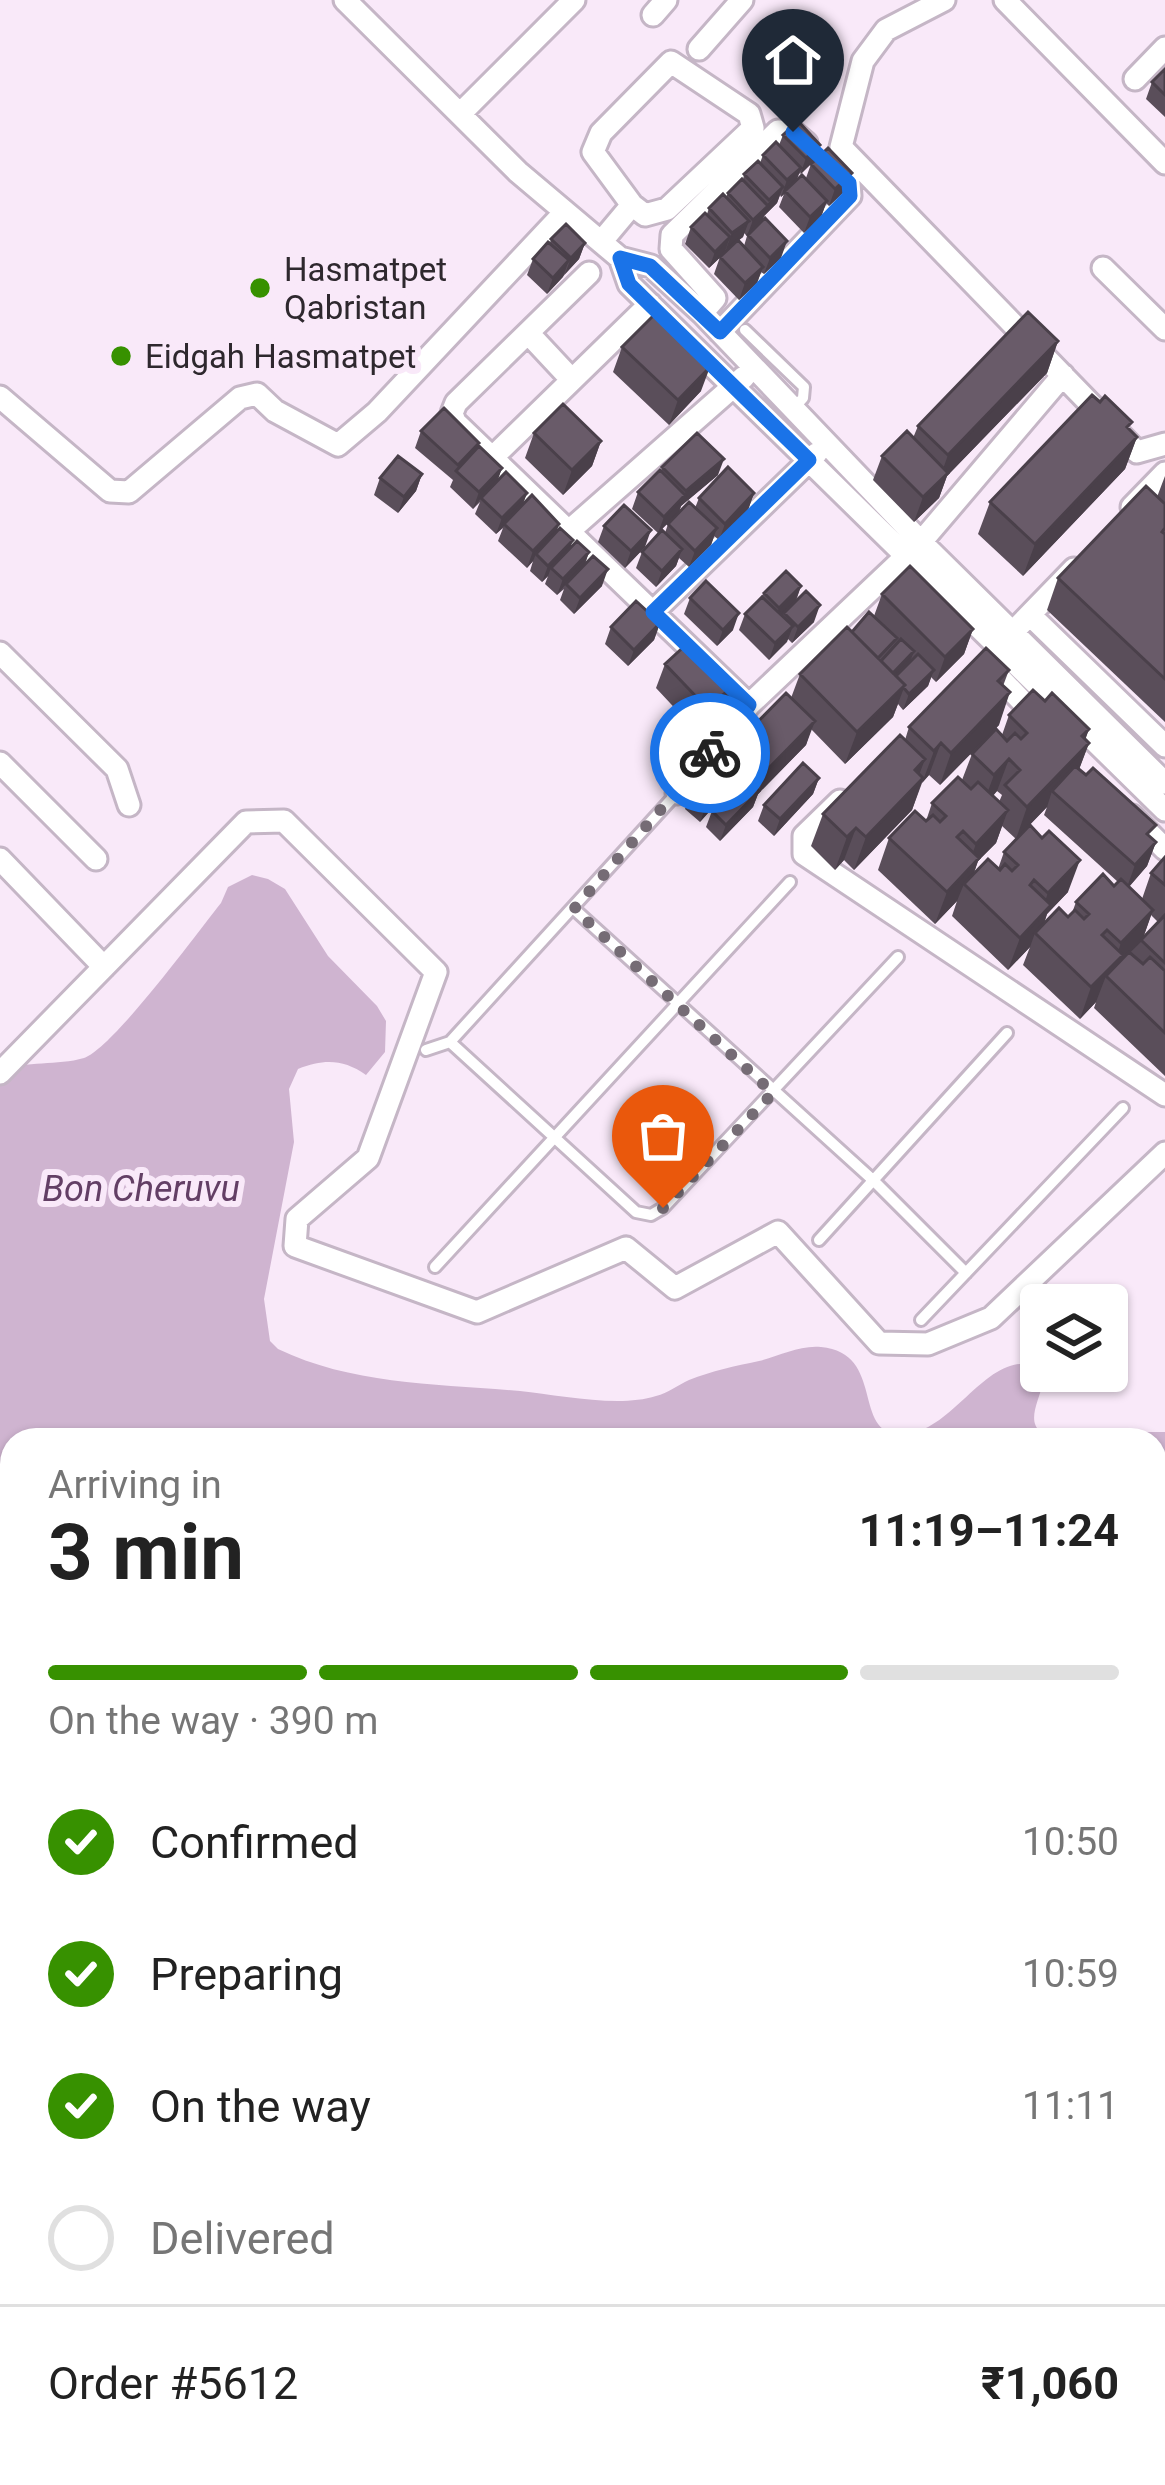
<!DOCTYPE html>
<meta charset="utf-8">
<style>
body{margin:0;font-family:Roboto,sans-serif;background:#f6f6f6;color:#222;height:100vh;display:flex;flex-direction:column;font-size:45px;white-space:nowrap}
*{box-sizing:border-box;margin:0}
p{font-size:39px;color:#767676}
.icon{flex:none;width:66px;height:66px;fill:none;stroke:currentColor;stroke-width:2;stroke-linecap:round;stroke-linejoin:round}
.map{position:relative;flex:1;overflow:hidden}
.details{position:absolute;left:0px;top:1428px;width:1167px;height:1059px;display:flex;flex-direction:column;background:#fff;border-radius:36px 36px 0 0;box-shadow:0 3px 9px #0004}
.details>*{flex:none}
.controls{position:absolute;left:1020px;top:1284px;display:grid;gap:24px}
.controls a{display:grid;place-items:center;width:108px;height:108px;border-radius:12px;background:#fff;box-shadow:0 3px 9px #0004;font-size:60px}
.pin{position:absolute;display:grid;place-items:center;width:102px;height:102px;color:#fff;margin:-123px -51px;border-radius:50% 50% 50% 0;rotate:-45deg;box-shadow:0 0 12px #0007}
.pin .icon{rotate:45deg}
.courier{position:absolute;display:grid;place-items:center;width:120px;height:120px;margin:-60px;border:9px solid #1a73e8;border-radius:50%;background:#fff;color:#222;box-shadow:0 3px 15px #0007}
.headline em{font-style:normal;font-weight:700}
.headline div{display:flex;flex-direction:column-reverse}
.headline{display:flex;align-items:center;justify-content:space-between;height:204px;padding:0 48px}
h1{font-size:78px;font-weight:700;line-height:90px}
.bar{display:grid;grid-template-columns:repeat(4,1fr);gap:18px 12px;align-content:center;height:144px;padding:0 48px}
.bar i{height:15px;border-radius:9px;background:#e0e0e0}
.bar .selected{background:#379100}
.bar p{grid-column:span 4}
.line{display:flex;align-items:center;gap:30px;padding:0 48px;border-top:3px solid #e0e0e0}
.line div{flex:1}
ol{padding:0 48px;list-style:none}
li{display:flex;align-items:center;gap:36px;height:132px}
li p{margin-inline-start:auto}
li .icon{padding:12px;border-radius:50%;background:#379100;color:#fff;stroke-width:4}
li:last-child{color:#767676}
li i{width:66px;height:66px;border:6px solid #e0e0e0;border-radius:50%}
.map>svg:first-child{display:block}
.water{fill:#cfb4d0}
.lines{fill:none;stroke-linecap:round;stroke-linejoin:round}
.lane-casing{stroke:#c5b6c6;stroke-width:16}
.street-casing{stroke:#c5b6c6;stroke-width:27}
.lane{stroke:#fff;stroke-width:10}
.street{stroke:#fff;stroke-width:21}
.wall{fill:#5a4e5a;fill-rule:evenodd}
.shaded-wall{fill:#4a404a}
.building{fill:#695b69;stroke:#4a404a;stroke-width:3}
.done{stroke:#756c75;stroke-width:12;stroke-dasharray:0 21.6}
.route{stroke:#1a73e8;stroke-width:15}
.poi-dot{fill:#379100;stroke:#f9e9f9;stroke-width:4.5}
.labels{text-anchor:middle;stroke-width:12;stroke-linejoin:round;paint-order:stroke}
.poi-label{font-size:33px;fill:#2e282e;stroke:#f9e9f9;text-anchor:start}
.water-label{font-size:36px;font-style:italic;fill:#633f65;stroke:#f9e9f9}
</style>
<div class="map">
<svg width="1165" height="2485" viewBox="0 0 1165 2485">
<rect width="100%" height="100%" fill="#f9e9f9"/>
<path class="water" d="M252,875L268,879L285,889L328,956L377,1006L386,1021L385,1052L366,1075C343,1059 324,1059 298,1069L289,1089L294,1142L264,1299L270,1341L278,1349C353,1385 439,1384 520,1391C559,1395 619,1408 656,1396C668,1393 678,1385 689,1380C712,1371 735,1366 759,1361C780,1356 799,1345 821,1347C888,1353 849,1440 906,1434C955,1430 988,1349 1037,1366L1044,1380C1036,1410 1019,1433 1064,1440H12V2360L0,2365V1071C27,1060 57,1066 84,1058C113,1048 197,933 221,903L228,887Z
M1145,1432H1165V1549L1155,1548V1440H1106Z"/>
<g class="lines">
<g class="lane-casing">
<path id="lane" d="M745,330L804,387L803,398L793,409
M574,909L874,1181L966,1273
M450,1042L636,1212L651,1215L663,1208L898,957
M426,1050L450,1042L677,793
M819,1240L1007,1033
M435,1267L790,882
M921,1320L1123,1108
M995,2475L1007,2485
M930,2485L938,2475"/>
</g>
<g class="street-casing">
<path id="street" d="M345,0L518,172L620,258L651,266L702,313L921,542L1165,783
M944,0L886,30L863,61L841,147L1137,452L1165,444
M1005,0L1165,163
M653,15L666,0
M699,49L742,0
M671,62L749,114L753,128L667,209L645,215L632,205L593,152L601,133Z
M1135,79L1165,48
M462,112L574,0
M601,242L632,205
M620,258L629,284L1165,810
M1103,268L1165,329
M589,273L456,403L452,413L455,422L749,705
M702,313L715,298L671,249L672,235L778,131L793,132L806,143
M720,332L850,196L849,183L829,164
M529,334L571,379
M0,397L110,491L129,492L240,398L257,394L275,411L338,445L377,412L565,212
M493,457L650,304
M1132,507L1165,473
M569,531L744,377
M653,612L816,454
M1030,615L1165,746
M1012,633L1074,569
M0,653L117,769L129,805
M985,667L991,669L1040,720
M0,763L96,859
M677,793L749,705L921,542L1063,375
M840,801L804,836V854L1165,1095
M1132,816L1165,849
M0,859L104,967
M0,1073L246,822L284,821L436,972L368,1158L297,1219L295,1246L477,1312L626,1248L675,1288L778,1232L879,1343L928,1344L991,1318L1165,1153
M1155,1639L1165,1630
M1155,1721L1165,1731
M1155,1889L1165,1895
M1157,2070L1165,2060
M1155,2159L1165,2167
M0,2350L12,2358
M1155,2379L1165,2387
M224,2475L234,2485
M882,2475L888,2485
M0,2479L8,2485"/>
</g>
<use href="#lane" class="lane"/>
<use href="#street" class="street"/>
</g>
<path class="wall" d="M792,26L818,89L784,86L786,42Z
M1165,69V117L1146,99L1152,82Z
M783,135L820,145L814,161L852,173L846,190L829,206L826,203L821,217L804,233L779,207L784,194L781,197L780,195L777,203L764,216L762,221L781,258L764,274L761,272L757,283L739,300L714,274L720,257L709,268L685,244L691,227L707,214L709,208L726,197L728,193L743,180L744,174L760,163L763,155L779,145ZM811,164L806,178L796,181L799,174ZM744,233L747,236L744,246L738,241L743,237Z
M551,239L585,243L579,259L547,294L527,275L533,259L550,243Z
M1058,341L1047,373L947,476L939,498L914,522L873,480L882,456L913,438L918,426Z
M622,347L701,391L669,425L613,372Z
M1129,430L1137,437L1125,469L1023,576L978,534L990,502Z
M421,431L477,449L502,468L497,481L527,493L522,506L559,524L556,533L570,549L589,552L585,564L602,586L574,614L560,600L564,589L557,595L545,584L548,576L542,582L530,571L533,561L527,568L498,541L503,528L496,534L475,514L480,502L473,509L450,487L453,480L415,448Z
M534,433L601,441L592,466L563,495L525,458Z
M662,467L718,475L681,506L679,512L658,533L632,509L638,492L661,471Z
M422,474L416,491L398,513L374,495L380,478Z
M1165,476V722L1047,610L1058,578L1157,497Z
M754,493L748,510L719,540L714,536L711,545L689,567L679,558L676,566L656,587L636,568L642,552L665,533L668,524L695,508L699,498Z
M604,526L645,547L625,568L598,542Z
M801,586L796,601L814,622L792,643L788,639L769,660L739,630L745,614L764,593Z
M882,594L973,629L964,654L936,682L931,677L928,686L903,710L898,704L893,717L845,764L811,729L806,745L758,794L753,807L720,841L706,827L712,811L742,779L736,773L731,787L700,822L685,809L691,793L730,765L738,742L791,698L800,674L874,616Z
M690,598L733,630L717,646L684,614Z
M660,623L654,640L628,666L605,644L611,627Z
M665,664L735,685L727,710L698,733L656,688Z
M1009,670L1003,686L999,725L940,785L929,775L922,783L912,810L854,870L844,860L835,870L811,846L823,814L905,740L909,727Z
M1045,701L1089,729L1085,739L1089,743L1079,769L1156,842L1147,866L1129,887L1142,899L1151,873L1165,857V1076L1094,1008L1096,1002L1080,1019L1023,965L1030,947L1008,970L952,916L957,901L935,924L878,870L889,838L926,821L932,803L962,780L972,754L1002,735L1009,715ZM997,791L1002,795L999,802L993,796ZM1047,807L1044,815L1118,882L1114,886L1076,902L1072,913L1068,917L1044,924L1047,914L1068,892L1004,852L998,869L974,873L978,861L996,843L1002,826L1016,839ZM1151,915L1158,922L1143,938Z
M819,778L813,794L774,836L758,821L764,805Z
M1155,1917L1165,1966L1160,1971L1165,1975V2030L1155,2023L1158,2008L1155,2012Z
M1165,2097V2148L1155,2140V2109Z
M1165,2439V2470L1155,2461L1160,2444Z
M1041,2475H1153L1163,2485H1108L1109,2482L1106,2485H1037Z"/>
<path class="shaded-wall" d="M789,70L824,72L818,89L784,86Z
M820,145L814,161L800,175L806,158Z
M801,168L795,184L781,197L787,180Z
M852,173L846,190L829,206L835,189Z
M783,187L777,203L764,216L762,223L747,236L753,220Z
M827,201L821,217L804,233L810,217Z
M749,221L743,237L726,249L732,233Z
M730,237L724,254L709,268L715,252Z
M787,241L781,258L764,274L770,258Z
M585,243L579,259L565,274L571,258Z
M569,260L563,277L547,294L553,278Z
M763,267L757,283L739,300L745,283Z
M1058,341L1047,373L947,476L939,498L914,522L923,497L938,483L948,455Z
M710,367L701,391L669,425L678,400Z
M1137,437L1125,469L1023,576L1035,544Z
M601,441L592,466L563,495L572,470Z
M724,459L718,475L681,506L679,512L658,533L664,517L684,497L686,491Z
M502,468L496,485L481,498L473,509L479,492Z
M422,474L416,491L398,513L404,497Z
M527,493L521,509L496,534L502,518Z
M754,493L748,510L719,540L725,524Z
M559,524L553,540L536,554L533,561L527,568L533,551Z
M717,528L711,545L689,567L695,551Z
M651,530L645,547L625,568L631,551Z
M573,540L567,557L551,568L548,576L542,582L548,566Z
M682,549L676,566L656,587L662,571Z
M589,552L583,569L566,584L557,595L563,579Z
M608,569L602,586L574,614L580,598Z
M801,586L795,602L773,625L779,608Z
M820,605L814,622L792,643L798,627Z
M739,613L733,630L717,646L723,630Z
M660,623L654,640L628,666L634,650Z
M793,626L787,642L769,660L775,643Z
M973,629L964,654L936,682L945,657Z
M914,651L908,668L896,680L892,675Z
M934,670L928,686L903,710L909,694Z
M735,685L727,710L698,733L707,708Z
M905,685L893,717L845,764L857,732Z
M1010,692L999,725L940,785L951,753Z
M815,721L806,745L758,794L753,807L720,841L726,825L759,791L767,770Z
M1089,729L1081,752L1089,743L1077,775L1052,791L1047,807L1016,839L1027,807Z
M941,743L929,775L922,783L934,751Z
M925,759L915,786L923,778L912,810L854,870L866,837L915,770Z
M1009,759L997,791L982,807L994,775Z
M737,771L731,787L700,822L706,806Z
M819,778L813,794L774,836L780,819Z
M1008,810L996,843L978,861L968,889L964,884L957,901L935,924L947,892L965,873L976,844Z
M856,828L844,860L835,870L847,837Z
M1156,842L1147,866L1126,890L1135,865Z
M1080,860L1068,892L1047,914L1039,937L1035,933L1030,947L1008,970L1020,938L1039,917L1048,893Z
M1153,910L1142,941L1106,976L1096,1002L1080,1019L1091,987L1113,965L1121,943Z
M1165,1801V1821L1155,1832V1811Z
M1165,1990V2000L1155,2012L1156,2001Z
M1165,2427V2436L1155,2448V2439Z
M1106,2475H1116L1106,2485H1097Z"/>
<path class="building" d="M792,26L827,28L824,72L789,70Z
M1165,69V95L1152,82Z
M798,121L820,145L806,158L783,135Z
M776,142L801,168L787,180L763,155Z
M828,148L852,173L835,189L811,164Z
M758,161L783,187L769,200L744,174Z
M802,175L827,201L810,217L785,191Z
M742,179L768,206L753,220L728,193Z
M723,194L749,221L732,233L709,208Z
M705,213L730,237L715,252L691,227Z
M765,218L787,241L770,258L748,235Z
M566,224L585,243L571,258L551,239Z
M738,240L763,267L745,283L720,257Z
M548,242L569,260L553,278L533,259Z
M1028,312L1058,341L948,455L918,426Z
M655,314L710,367L678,400L622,347Z
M1092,395L1100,402L1105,396L1132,422L1127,427L1137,437L1035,544L990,502Z
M563,404L601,441L572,470L534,433Z
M444,408L479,443L458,465L421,431Z
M907,431L948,473L923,497L882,456Z
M697,433L724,459L686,491L662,467Z
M479,446L502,468L479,492L456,471Z
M398,456L422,474L404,497L380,478Z
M728,467L754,493L725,524L699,498Z
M660,470L685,495L664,517L638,492Z
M506,472L527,493L502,518L481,498Z
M1146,486L1165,504V528L1162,532L1165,534V679L1058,578Z
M532,495L559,524L533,551L504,524Z
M689,502L717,528L695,551L668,524Z
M624,505L651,530L631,551L604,526Z
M560,528L573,540L548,566L536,554Z
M662,530L682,549L662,571L642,552Z
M577,541L589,552L563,579L551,568Z
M593,556L608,569L580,598L566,584Z
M910,566L973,629L945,657L882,594Z
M786,571L801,586L779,608L764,593Z
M706,581L739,613L723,630L690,598Z
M806,591L820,605L798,627L784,613Z
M762,597L793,626L775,643L745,614Z
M636,601L660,623L634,650L611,627Z
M869,612L897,638L878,658L852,632Z
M847,627L905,685L857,732L800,674Z
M901,639L914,651L893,673L881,661Z
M689,642L735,685L707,708L665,664Z
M986,648L1009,670L998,681L1010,692L951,753L941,743L934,751L909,727Z
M918,654L934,670L909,694L903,687L905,685L896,676Z
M1033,690L1045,701L1052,693L1089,729L1082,736L1089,743L1027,807L1005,785L1020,770L1009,759L994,775L972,754L996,729L1007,741L1015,733L1021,739L1027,733L1009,715Z
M786,693L815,721L767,770L738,742Z
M900,735L925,759L915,770L923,778L866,837L856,828L847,837L823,814Z
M722,758L737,771L706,806L691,793Z
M803,763L819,778L780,819L764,805Z
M1075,766L1086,775L1093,768L1156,825L1147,834L1156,842L1135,865L1052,791Z
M745,776L759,791L726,825L712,811Z
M958,777L971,789L978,782L1008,810L976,844L963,831L957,837L979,858L947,892L889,838L915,811L926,821L933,815L940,822L946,816L932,803Z
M1030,825L1042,838L1049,831L1080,860L1048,893L1034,880L1030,885L1051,905L1020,938L964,884L988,859L1000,870L1005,864L1012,871L1018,865L1004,852Z
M1165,857V885L1151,873Z
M1103,874L1114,886L1121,879L1153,910L1121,943L1107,930L1102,935L1123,955L1091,987L1035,933L1059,908L1068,917L1075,910L1084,919L1089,914L1076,902Z
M1165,915V963L1141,940Z
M1129,952L1143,964L1150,957L1165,971V1033L1106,976Z
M1155,1724L1165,1733V1801L1155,1811Z
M1165,1904V1957L1163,1959L1155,1953V1917Z
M1155,1967L1165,1975V1990L1156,2001Z
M1165,2097V2127L1157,2120L1161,2115L1155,2110Z
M1155,2392L1165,2400V2427L1155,2439Z
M71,2475H100L93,2485H64Z
M973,2475H992L1003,2485H964Z
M1041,2475H1071L1062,2485H1049L1040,2476Z
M1076,2475H1106L1097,2485H1067Z
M1114,2475H1153L1163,2484L1118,2485L1111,2479Z"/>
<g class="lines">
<path class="done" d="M663,1208L773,1093L574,909L710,753"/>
<path class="route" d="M710,753L749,705L653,612L809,460L629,284L620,258L650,266L720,332L850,196L849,183L793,132"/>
</g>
<g class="poi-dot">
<circle cx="260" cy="288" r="12"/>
<circle cx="121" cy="356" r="12"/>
</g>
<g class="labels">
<g class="poi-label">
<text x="284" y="281">Hasmatpet<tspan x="284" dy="38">Qabristan</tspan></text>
<text x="145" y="368">Eidgah Hasmatpet</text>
</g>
<g class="water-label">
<text x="141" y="1201">Bon Cheruvu</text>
</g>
</g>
</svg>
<div class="controls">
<a><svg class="icon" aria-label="layers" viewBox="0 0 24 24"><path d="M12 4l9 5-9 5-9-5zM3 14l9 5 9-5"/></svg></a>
</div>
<div class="pin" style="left:663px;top:1208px;background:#ea580c"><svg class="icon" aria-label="bag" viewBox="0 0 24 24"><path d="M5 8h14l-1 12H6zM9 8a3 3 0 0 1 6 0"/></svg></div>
<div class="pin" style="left:793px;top:132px;background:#1f2937"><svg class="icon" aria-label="home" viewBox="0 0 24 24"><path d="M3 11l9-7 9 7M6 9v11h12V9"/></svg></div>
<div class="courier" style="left:710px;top:753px"><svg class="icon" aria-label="bike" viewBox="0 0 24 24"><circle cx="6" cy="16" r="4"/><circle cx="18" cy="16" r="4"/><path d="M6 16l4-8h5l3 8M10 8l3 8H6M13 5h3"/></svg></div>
<section class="details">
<div class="headline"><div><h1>3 min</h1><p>Arriving in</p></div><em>11:19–11:24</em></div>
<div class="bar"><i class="selected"></i><i class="selected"></i><i class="selected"></i><i></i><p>On the way · 390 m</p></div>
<ol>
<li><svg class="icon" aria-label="check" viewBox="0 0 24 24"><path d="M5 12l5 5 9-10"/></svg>Confirmed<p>10:50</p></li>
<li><svg class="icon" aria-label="check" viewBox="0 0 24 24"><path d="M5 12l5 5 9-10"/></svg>Preparing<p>10:59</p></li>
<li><svg class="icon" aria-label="check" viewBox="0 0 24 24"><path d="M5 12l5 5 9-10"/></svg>On the way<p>11:11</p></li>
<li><i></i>Delivered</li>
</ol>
<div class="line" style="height:156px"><div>Order #5612</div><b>₹1,060</b></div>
</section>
</div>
